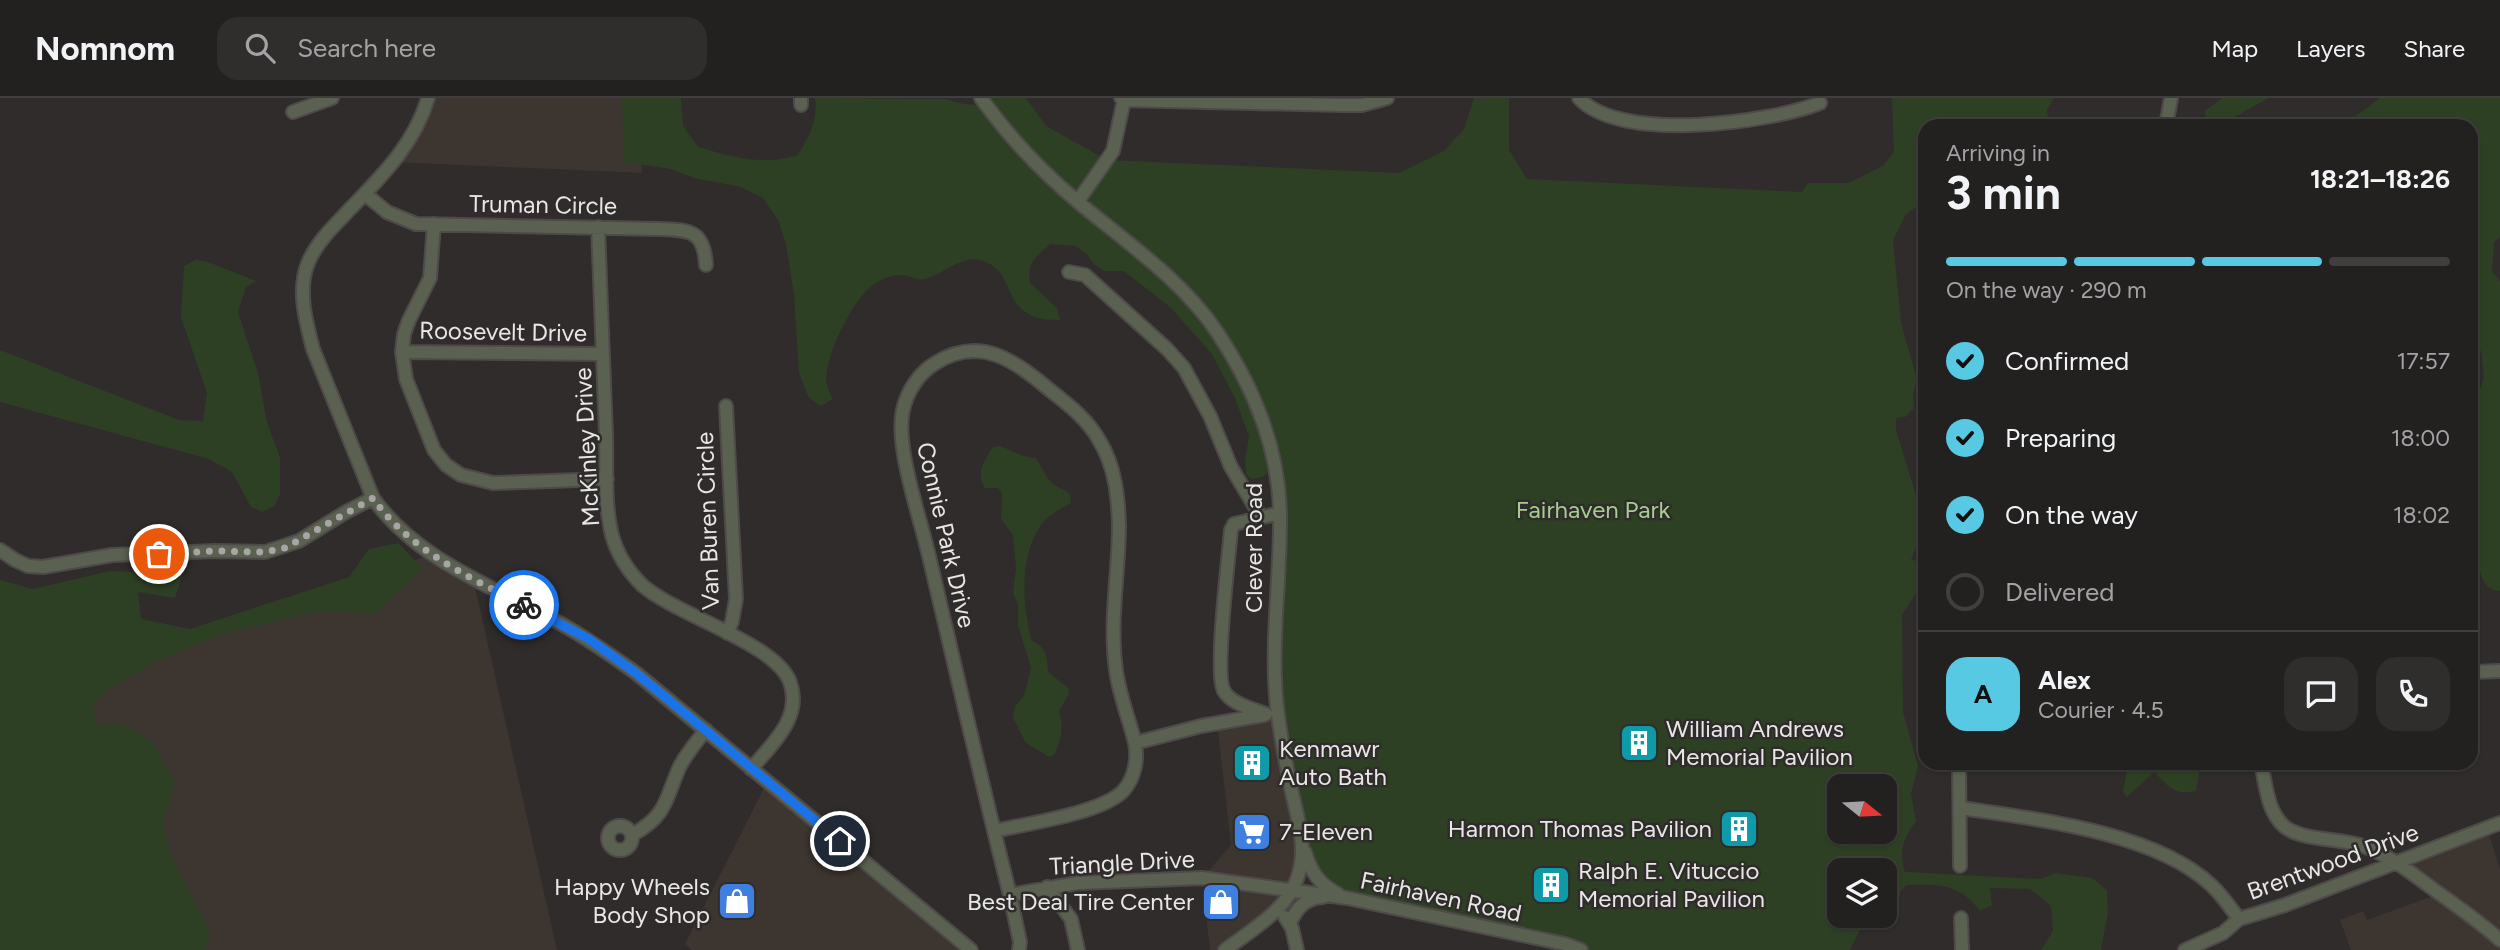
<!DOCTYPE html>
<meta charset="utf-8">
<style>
body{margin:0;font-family:Figtree,sans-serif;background:#2f2e2d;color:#f1f3f6;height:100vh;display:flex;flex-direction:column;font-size:26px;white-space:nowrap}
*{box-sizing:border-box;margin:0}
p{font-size:23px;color:#a3a3a5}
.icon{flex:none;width:38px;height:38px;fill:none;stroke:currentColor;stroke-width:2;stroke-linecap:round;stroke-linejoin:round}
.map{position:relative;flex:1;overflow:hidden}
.side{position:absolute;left:1918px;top:21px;width:560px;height:651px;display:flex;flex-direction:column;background:#232120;border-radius:21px;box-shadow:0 2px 5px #0004,0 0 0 2px #403e3e}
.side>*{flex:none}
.needle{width:46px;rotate:108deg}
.controls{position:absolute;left:1827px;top:676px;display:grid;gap:14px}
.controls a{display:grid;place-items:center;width:70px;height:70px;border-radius:14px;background:#232120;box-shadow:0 2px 5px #0004,0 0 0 2px #403e3e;font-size:35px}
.pin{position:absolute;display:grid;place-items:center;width:60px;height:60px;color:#fff;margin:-30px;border:4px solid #fff;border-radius:50%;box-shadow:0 2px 7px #0007}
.courier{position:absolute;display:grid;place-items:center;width:70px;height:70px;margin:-35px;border:5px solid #1a73e8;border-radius:50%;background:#fff;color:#222;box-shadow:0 2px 9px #0007}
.summary em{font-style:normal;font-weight:700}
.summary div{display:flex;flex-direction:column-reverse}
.summary{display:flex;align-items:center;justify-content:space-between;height:119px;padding:0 28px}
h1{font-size:46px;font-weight:700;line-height:52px}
.bar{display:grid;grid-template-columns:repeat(4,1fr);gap:10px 7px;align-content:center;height:84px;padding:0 28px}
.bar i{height:9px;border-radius:5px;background:#403e3e}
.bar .selected{background:#58c9e3}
.bar p{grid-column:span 4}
.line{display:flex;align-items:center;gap:18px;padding:0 28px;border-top:2px solid #403e3e}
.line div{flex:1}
.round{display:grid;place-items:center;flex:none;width:74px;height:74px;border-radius:21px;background:#2f2e2d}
ol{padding:0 28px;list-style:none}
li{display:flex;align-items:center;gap:21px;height:77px}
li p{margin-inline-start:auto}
li .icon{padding:7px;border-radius:50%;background:#58c9e3;color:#111;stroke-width:4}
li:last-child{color:#a3a3a5}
li i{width:38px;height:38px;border:4px solid #403e3e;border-radius:50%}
header{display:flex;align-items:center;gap:42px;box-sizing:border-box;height:98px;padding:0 35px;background:#232120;border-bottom:2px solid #403e3e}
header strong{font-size:33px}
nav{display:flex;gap:38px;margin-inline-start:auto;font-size:24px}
.search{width:490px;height:63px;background:#2f2e2d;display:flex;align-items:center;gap:18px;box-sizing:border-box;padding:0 24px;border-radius:21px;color:#a3a3a5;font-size:26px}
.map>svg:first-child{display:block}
.built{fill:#3c3530}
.green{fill:#2e4024;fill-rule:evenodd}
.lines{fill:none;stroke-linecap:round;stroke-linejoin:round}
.minor-casing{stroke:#4d4a49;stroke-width:16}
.minor{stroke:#5a6150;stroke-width:12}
.done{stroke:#a7a6a5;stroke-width:7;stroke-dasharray:0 12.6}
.route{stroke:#1a73e8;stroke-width:9}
.labels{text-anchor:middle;stroke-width:5;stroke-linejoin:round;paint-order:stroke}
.street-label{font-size:24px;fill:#e8e7e6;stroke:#2f2c2b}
.park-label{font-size:24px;fill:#a6cd90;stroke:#2f2c2b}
.poi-label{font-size:24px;fill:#e8e7e6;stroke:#2f2c2b;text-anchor:start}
</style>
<header>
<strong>Nomnom</strong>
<div class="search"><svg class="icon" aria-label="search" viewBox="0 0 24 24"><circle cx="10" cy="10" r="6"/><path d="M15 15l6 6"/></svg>Search here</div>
<nav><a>Map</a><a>Layers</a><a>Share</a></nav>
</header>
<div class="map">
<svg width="2500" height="852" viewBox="0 0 2500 852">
<rect width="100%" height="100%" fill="#2f2c2b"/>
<path class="built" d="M428,0H637L642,75L393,64Z
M433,456L473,480L557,852H0V603Z
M1278,615L1301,742L1292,792L1225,852H1210L1202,780L1231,747L1217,625Z
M767,684L971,852H692L685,846Z
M2487,729L2500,771V852H2351L2340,822L2363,813L2367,822L2438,796L2398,764Z"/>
<path class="green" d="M622,0H681L683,28L698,49C737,60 757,67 797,58C809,39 818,23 815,0L946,1L958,5L981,8L1158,173L1213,234L1245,284L1269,354L1267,375L1263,379L1251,381L1246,376L1245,364L1249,338L1235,300L1212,256L1170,209L1124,173H1105L1094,166L1086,155L1075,148L1050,146C1035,160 1027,164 1030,185L1057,210L1060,222C996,224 1021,172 980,162C963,157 943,176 925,181C917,183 908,176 899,177C893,177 879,182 874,186C851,203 828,253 826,281C826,287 830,295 833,301L821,308L809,300L799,275L794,197L786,146L778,122L763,100L741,89L694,80L671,71L624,64Z
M982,0H1026L1046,28L1107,62L1399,75L1444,53L1464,31L1474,0H1509V52L1527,81L1802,94L1808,85H1849L1883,68L1894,54L1892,0H2054L2047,12L2049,28H1925V103L1906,116L1893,142L1901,225L1917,281L1913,296L1914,310L1905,319L1896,320V332L1919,407L1921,436L1911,462L1925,464V487L1916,495L1902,517L1903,614L1918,668L1911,696L1916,723C1904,739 1898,754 1905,774L2041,781L2055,775L2092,780L2107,792L2108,814L2101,852H2041L2053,833L2051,808L2030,791L1990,790L1992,807L1980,813C1960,785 1938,786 1906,787L1900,794V798H1896L1885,807V772H1839V817H1867L1850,852H1581L1347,800L1315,779L1278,615L1277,388L1247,283L1179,191L1078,103ZM1839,688H1885V733H1839Z
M2222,0H2269C2248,10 2231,25 2207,26L2205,13Z
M2380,0H2500V140L2494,144L2492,174L2500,183V493C2479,492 2479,466 2475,450L2471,446V296L2481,290L2484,279L2481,253L2471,254V28H2355L2348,24Z
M196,162L208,164L256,183L246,189L238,214L258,275L267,325L280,359V396L274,408L262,414L251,409L232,374L209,361L0,304V252L179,322L203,323L207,295L181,219L184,168Z
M1000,348L1023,358L1036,360C1041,368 1046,380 1053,386C1062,393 1072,391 1071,405C1060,411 1049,416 1041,427C1019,457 1022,510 1032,543C1047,549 1047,560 1048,574L1068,590L1069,596L1059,613C1064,630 1061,640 1055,656L1049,659L1026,645L1013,620L1015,608L1024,598L1031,570L1018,527V507L1013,495L1016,470L1013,437L1001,421L1002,395L998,390H985C975,375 985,362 993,349Z
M398,445L423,471L375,516L318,513L219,537L159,562L102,595L93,608L97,628L120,625L152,643L175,684L163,726L172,760L210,833L206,852H0V482L33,491L110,473L136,474L163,463L184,473L175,500L138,494L141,521L190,531L349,479L369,451Z
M2128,665H2190L2199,675L2196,693C2173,698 2169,688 2154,674L2127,699L2123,694Z"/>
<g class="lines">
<g class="minor-casing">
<path id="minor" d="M428,0C415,45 383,77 351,110C335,127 317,143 308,165C297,192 306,224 313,251L373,400C416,461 491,488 554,522C583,537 609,556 636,575L971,852
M981,0C1009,39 1041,73 1078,104C1126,144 1182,182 1217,234C1253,288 1279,350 1280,416C1281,483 1269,551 1278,617C1281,641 1286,666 1291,690C1297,719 1308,749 1298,778C1288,812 1251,832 1225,852
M1121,0L1124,2L1343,7H1362L1387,0
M1579,0C1619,45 1769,25 1820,5
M801,7V0
M293,14L332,0
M2166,28L2171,0
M365,96L387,114L416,126L660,131C691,132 704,133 706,167
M1078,103L1113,53L1124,2
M434,126L430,180L409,222L404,236L402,254L406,281L434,352L446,367L461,377L493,385L607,381
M598,129C601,198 603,268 606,337C607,369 604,406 612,437C617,456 628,473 642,487C676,517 777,546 790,584C803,620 771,647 751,671
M1069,174L1085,177L1167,251L1184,270L1210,318L1231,369L1261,419
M402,254L603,256
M726,308L736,501L732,524L727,535
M0,452L15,462L28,468L43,469L112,457L216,453L265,454L299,443L346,414L373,400
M2471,574L2500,573
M1266,616C1253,611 1231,606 1224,593C1214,577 1229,457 1231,432L1234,426L1280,415
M1135,645L1201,628L1264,617
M1959,665L1960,768
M2261,665C2266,687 2267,714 2285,729C2303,743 2341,740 2363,748C2393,759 2415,778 2440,796C2461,811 2481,825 2500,842
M1961,710C2035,721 2155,734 2211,787C2222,797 2230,809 2239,821
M608 740a12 12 0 1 1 24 0a12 12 0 1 1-24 0Z
M994,733C1025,726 1104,715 1124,692C1135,679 1138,661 1135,645C1129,620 1119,597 1116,572C1109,523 1119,475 1119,427C1118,397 1115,368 1099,342C1088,322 1069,307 1051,293C1015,263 980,236 934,266C918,276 907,294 903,312C895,348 919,416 928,454C955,568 981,683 1010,797
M632,737C668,717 665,701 680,668C687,655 696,644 706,632
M1305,754C1311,774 1319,786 1338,796
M1047,789L1071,821L1078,852
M1285,819L1292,830L1297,852
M1961,820L1962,852
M1290,825C1297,810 1305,800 1323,799
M1019,852L1020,844L1010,797L1078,785L1202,780L1347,800L1565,846L1581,852
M2185,852L2223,835L2239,821L2285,807L2500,725"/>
</g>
<use href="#minor" class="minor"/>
</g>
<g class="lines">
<path class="done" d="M159,456L216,453L265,454L285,450L373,400C408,451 470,480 524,507"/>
<path class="route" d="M524,507L589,541L636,575L840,743"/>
</g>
<defs>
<g id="building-square" transform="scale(2.0125)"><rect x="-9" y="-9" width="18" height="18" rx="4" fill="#0f9aa8" stroke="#2f2c2b"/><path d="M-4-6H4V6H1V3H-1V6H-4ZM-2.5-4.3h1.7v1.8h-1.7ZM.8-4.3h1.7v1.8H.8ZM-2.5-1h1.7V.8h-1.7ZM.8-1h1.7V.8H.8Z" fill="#fff"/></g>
<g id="supermarket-square" transform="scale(2.0125)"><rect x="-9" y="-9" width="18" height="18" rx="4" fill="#3f7fe0" stroke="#2f2c2b"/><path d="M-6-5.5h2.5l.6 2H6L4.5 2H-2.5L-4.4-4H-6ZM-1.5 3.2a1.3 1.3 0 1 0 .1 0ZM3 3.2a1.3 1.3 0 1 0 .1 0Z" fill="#fff"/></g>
<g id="shop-square" transform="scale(2.0125)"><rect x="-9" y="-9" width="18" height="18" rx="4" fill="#3f7fe0" stroke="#2f2c2b"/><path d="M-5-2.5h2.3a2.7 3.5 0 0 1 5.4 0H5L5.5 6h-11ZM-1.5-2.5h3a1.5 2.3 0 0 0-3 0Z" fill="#fff"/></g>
</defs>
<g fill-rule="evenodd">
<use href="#building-square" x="1639" y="645"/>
<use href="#building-square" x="1252" y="665"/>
<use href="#building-square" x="1739" y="731"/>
<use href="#supermarket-square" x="1252" y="734"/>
<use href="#building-square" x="1551" y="787"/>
<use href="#shop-square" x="737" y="803"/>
<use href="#shop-square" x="1221" y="804"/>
</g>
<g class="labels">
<g class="street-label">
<text transform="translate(543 107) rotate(1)" y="8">Truman Circle</text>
<text transform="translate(503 234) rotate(1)" y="8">Roosevelt Drive</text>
<text transform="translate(587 349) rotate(-93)" y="8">McKinley Drive</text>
<text transform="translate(708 423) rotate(-92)" y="8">Van Buren Circle</text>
<text transform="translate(946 437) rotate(77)" y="8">Connie Park Drive</text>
<text transform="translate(1254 450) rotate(-90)" y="8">Clever Road</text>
<text transform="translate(2333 764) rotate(-20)" y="8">Brentwood Drive</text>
<text transform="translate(1122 765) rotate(-3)" y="8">Triangle Drive</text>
<text transform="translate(1441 799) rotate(12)" y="8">Fairhaven Road</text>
</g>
<g class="park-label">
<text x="1593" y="420">Fairhaven Park</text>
</g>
<g class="poi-label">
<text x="1666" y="639">William Andrews<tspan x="1666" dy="28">Memorial Pavilion</tspan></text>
<text x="1279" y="659">Kenmawr<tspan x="1279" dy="28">Auto Bath</tspan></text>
<text x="1712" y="739" text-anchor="end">Harmon Thomas Pavilion</text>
<text x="1279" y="742">7-Eleven</text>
<text x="1578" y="781">Ralph E. Vituccio<tspan x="1578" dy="28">Memorial Pavilion</tspan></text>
<text x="710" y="797" text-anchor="end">Happy Wheels<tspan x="710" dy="28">Body Shop</tspan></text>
<text x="1194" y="812" text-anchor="end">Best Deal Tire Center</text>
</g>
</g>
</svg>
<div class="controls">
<a><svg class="needle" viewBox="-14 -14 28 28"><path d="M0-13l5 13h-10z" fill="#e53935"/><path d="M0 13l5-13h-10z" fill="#a3a3a5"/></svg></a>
<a><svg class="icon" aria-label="layers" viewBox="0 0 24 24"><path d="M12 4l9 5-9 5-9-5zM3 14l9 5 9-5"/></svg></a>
</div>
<div class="pin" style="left:159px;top:456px;background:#ea580c"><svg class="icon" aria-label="bag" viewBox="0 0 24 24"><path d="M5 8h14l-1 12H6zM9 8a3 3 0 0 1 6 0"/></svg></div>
<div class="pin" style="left:840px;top:743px;background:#1f2937"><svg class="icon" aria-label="home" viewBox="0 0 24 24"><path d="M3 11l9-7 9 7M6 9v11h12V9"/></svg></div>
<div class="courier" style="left:524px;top:507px"><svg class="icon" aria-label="bike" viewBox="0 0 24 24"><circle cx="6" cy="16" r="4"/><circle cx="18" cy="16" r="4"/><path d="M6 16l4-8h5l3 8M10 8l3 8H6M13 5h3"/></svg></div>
<section class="side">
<div class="summary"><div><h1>3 min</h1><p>Arriving in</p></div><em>18:21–18:26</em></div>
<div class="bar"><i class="selected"></i><i class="selected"></i><i class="selected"></i><i></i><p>On the way · 290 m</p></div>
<ol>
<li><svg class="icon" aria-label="check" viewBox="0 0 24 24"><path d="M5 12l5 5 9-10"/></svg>Confirmed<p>17:57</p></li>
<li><svg class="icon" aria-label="check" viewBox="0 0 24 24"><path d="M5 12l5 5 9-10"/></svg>Preparing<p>18:00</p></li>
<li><svg class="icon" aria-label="check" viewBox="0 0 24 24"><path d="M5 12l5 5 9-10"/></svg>On the way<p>18:02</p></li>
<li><i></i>Delivered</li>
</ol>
<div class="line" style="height:126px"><b class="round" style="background:#58c9e3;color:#111">A</b><div><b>Alex</b><p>Courier · 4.5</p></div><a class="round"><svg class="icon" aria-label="chat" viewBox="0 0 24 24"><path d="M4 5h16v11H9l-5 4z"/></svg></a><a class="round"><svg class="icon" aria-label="phone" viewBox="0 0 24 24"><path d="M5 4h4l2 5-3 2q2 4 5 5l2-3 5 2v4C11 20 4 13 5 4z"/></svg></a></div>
</section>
</div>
